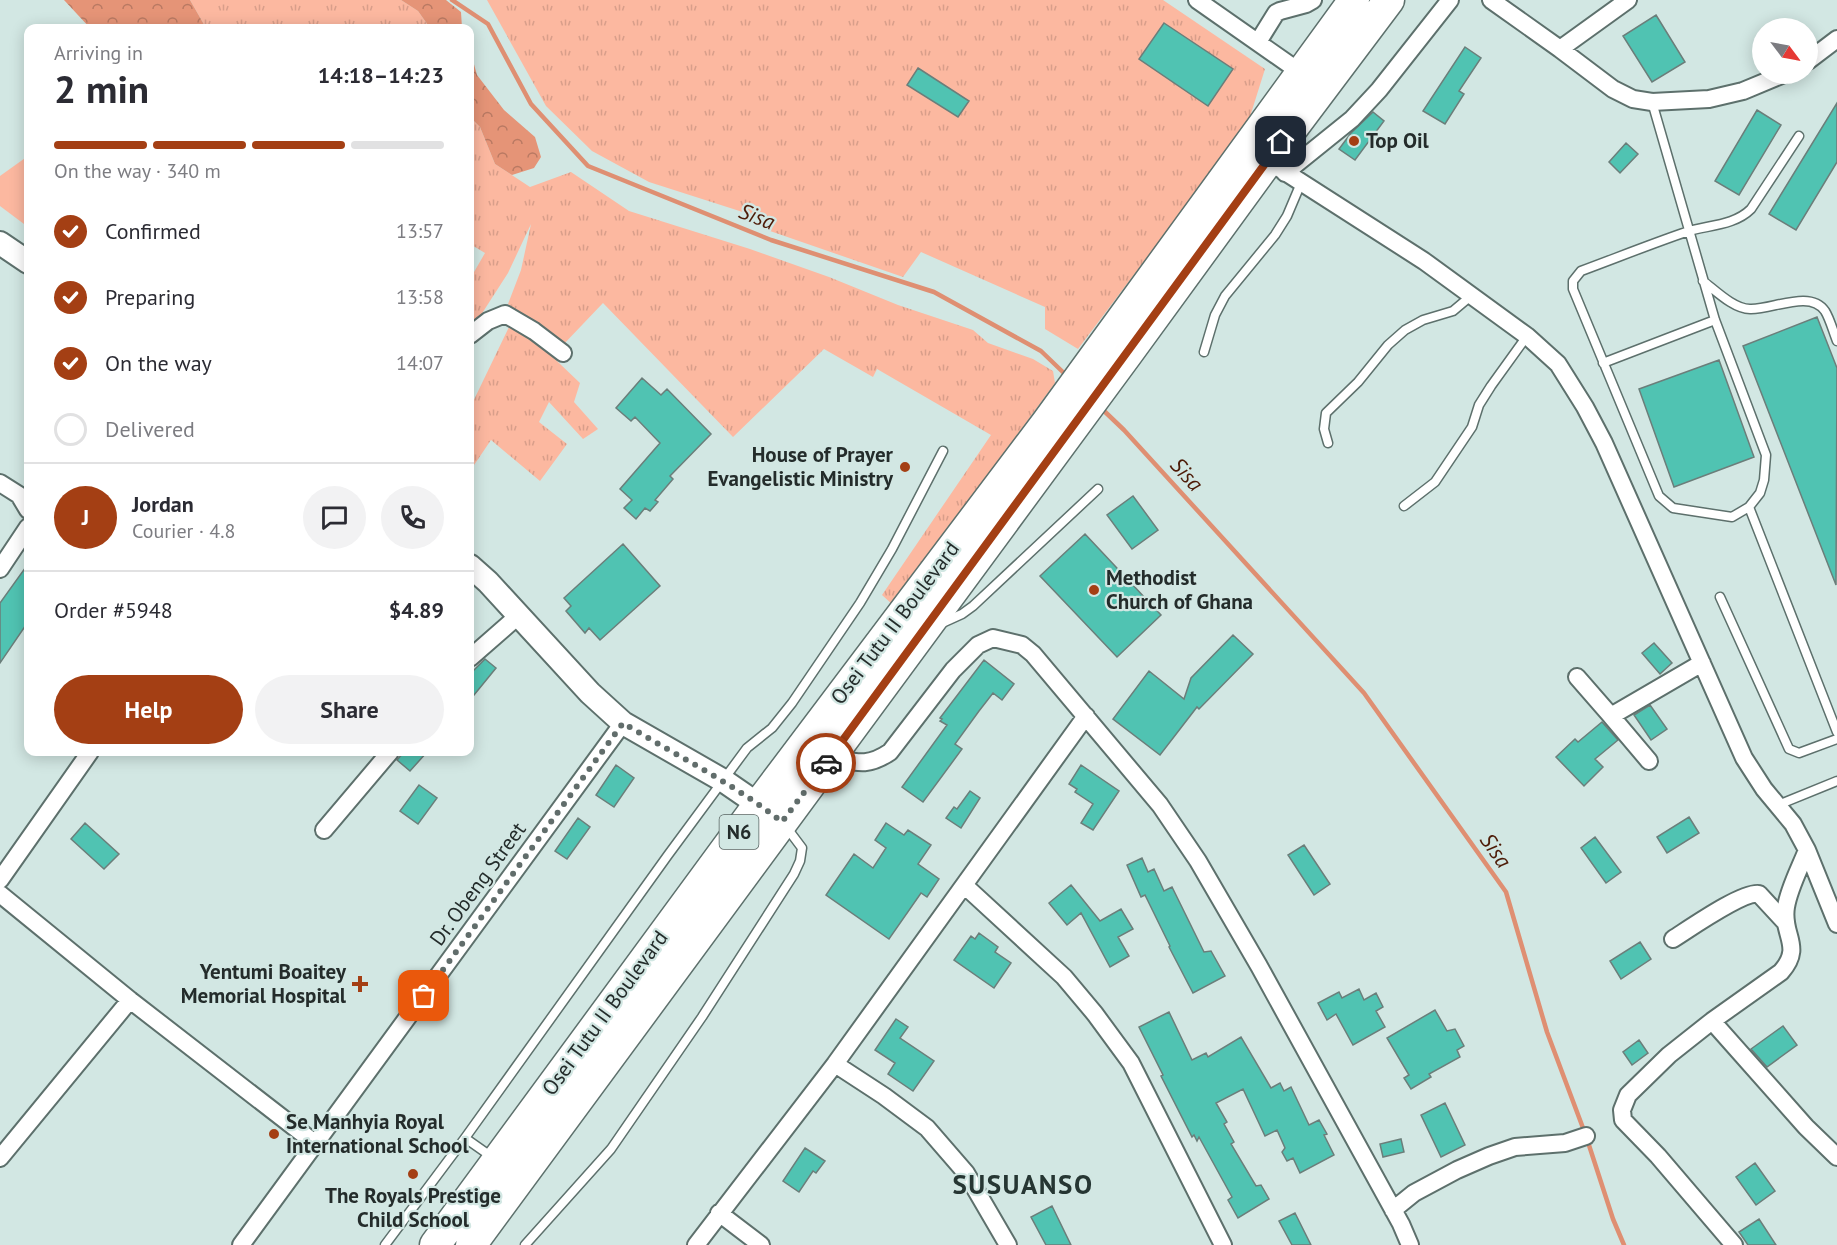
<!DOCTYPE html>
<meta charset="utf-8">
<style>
body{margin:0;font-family:"PT Sans",sans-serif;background:#f2f2f3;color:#2b2b33;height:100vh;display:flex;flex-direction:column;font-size:22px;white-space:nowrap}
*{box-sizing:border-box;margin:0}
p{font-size:20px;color:#7c7c81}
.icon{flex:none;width:33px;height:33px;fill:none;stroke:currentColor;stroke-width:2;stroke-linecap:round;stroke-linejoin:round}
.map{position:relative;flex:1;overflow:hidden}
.side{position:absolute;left:24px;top:24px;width:450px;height:732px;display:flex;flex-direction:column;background:#fff;border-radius:12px;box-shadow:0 3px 15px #0003}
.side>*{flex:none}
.needle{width:39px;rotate:122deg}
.controls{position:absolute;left:1752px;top:18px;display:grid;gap:12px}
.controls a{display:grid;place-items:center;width:66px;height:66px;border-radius:50%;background:#fff;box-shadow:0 3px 15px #0003;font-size:30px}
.pin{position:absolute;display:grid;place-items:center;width:51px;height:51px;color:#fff;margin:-26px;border-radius:12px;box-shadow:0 3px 9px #0006}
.courier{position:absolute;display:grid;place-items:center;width:60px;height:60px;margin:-30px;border:4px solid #a43f14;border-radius:50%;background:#fff;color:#222;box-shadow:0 2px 8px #0007}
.summary em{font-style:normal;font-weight:700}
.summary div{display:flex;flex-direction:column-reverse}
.summary{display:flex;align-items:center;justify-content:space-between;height:102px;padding:0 30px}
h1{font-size:39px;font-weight:700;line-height:45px}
.bar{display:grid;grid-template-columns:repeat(4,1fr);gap:9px 6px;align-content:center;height:72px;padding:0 30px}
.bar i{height:8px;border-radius:4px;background:#e1e1e2}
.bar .selected{background:#a43f14}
.bar p{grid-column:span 4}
.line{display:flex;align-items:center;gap:15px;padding:0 30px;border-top:2px solid #e1e1e2}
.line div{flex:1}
.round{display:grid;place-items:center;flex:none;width:63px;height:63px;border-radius:32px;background:#f2f2f3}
ol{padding:0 30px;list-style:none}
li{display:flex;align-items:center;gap:18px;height:66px}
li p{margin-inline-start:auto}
li .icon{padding:6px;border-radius:50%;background:#a43f14;color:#fff;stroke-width:4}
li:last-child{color:#7c7c81}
li i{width:33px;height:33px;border:3px solid #e1e1e2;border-radius:50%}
.primary-button{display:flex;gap:12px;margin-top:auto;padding:12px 30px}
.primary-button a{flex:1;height:69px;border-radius:36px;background:#a43f14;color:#fff;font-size:24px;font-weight:700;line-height:69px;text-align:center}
.primary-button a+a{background:#f2f2f3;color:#2b2b33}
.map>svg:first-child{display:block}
.grass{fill:url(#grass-tufts)}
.forest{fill:url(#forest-crowns)}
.pitch{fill:#fcb8a0}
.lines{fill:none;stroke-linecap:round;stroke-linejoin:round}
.stream{stroke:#df8f72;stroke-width:4.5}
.building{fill:#50c3b2;stroke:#6b7e7a;stroke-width:1.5}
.lane-casing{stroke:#5d706c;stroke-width:11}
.street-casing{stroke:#5d706c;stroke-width:20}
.secondary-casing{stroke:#5d706c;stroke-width:26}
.highway-casing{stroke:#5d706c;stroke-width:33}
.lane{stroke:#fff;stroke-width:8}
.street{stroke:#fff;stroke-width:16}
.secondary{stroke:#fff;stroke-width:22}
.highway{stroke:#fff;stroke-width:30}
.done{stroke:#616d6b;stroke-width:6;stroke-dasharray:0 10.8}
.route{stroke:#a43f14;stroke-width:8}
.poi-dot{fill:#a43f14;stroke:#d2e7e3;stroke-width:2}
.labels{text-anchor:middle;stroke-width:4.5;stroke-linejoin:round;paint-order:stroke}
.shield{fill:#d2e7e3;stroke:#586462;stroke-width:1.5}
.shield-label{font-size:20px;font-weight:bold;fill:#242c2b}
.poi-label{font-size:21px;font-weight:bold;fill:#242c2b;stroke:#d2e7e3;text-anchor:start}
.street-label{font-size:21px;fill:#242c2b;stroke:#d2e7e3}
.water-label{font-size:22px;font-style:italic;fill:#4d1b07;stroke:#d2e7e3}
.district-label{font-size:27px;font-weight:bold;letter-spacing:1.5px;fill:#263633;stroke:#d2e7e3}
</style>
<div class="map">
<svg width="1837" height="1245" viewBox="0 0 1837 1245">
<defs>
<pattern id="grass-tufts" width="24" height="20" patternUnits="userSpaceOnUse" patternTransform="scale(1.5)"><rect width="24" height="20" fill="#fcb8a0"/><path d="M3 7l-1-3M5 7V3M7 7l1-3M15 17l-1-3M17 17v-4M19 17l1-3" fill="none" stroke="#d89e8a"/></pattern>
<pattern id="forest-crowns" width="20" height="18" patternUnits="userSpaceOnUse" patternTransform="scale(1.5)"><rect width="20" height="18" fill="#e59477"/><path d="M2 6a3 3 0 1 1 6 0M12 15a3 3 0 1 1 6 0" fill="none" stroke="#b97962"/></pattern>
</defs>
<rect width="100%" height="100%" fill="#d2e7e3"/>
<path class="grass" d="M190,0H401L418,11L430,28H206Z
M487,0H1163L1265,69L1248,123L1078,349L1045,329V307L921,252L903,277L770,231L752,215L649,182L592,151L546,106Z
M470,117L480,127L495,164L530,187L571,172L629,211L750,249L829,277L898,305L973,330L988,343L1033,359L1053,371L1055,383L893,605L882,595L991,435L877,369L873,377L824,349L733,437L603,303L562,346L508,304L521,270L531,224L508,273L470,332V279L485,253L470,244Z
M509,327L537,342L580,383L574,402L598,429L583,439L549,402L539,422L567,444L540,481L491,440L470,471V408Z"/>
<path class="forest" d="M64,0H190L206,28H90Z
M401,0H446L461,12L462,28H430L418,11Z
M470,50L477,75L504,110L535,137L541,157L534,168L512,175L495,164L480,127L470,117Z"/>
<path class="pitch" d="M28,156V227L0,206V176Z"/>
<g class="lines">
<path class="stream" d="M452,0L488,24L531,104L588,166L771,240L934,292L1041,351L1067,376
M1101,408L1124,430L1364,693L1506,892L1547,1032L1586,1136L1613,1219L1624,1245"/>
</g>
<path class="building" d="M1656,15L1685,62L1652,82L1623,36Z
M1164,23L1233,69L1208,106L1139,59Z
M1465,47L1481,58L1459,91L1464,94L1445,124L1423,111Z
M918,68L969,101L958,117L907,85Z
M1837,103V162L1796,230L1769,214Z
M1757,110L1781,125L1739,195L1715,181Z
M1373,112L1384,121L1355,160L1339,149L1351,133Z
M1626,143L1638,154L1620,173L1609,162Z
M1817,317L1837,368L1836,585L1743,346Z
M1719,360L1754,457L1674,487L1639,389Z
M642,378L661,395L667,389L711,434L670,476L673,479L655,500L658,502L650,511L645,508L636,519L624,508L632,500L620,489L660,443L635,417L631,421L616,408Z
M1133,496L1158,530L1132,549L1107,515Z
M1085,534L1161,615L1117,657L1040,576Z
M623,544L660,586L600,640L589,628L585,633L566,611L571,606L564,598Z
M28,564V622L0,663V603Z
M1233,635L1253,654L1199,709L1197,707L1160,755L1113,719L1149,671L1184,699L1191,678Z
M1654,643L1672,663L1660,674L1642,653Z
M485,659L496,668L470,700V674Z
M984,660L1014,684L1002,700L993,693L979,711L955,744L962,749L923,802L902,787L947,725L940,721L942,719L940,718Z
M1650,705L1667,729L1651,740L1634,715Z
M1602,722L1618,740L1595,759L1603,767L1584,786L1556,757L1575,739L1578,742Z
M404,752H427L410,771L397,760Z
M616,765L634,778L614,807L596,795Z
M1081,765L1119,791L1093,830L1081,823L1093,804L1075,792L1077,789L1069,784Z
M419,785L437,798L418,824L400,811Z
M970,791L980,798L961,828L946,818L954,807L957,809Z
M1689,817L1699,833L1667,853L1657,837Z
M578,818L590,827L567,859L555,851Z
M85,823L119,854L104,869L71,839Z
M886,823L904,835L908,830L931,845L918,864L939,879L927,897L921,893L889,939L826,895L854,854L873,868L886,848L875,840Z
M1595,837L1621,872L1606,883L1581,848Z
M1304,845L1330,884L1314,895L1288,855Z
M1142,858L1148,872L1154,869L1164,891L1172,887L1204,952L1211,951L1225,976L1193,993L1169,947L1170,946L1145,895L1141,897L1127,865Z
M1071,885L1100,921L1121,909L1133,929L1118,937L1129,956L1110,967L1081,913L1067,925L1049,903Z
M979,933L998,947L995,952L1011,963L994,988L954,960L971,936L975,939Z
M1640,942L1651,959L1621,979L1610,961Z
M1359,989L1364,1000L1376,993L1383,1007L1376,1011L1385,1027L1353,1045L1336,1014L1327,1020L1318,1003L1339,992L1342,998Z
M1435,1010L1447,1031L1455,1029L1464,1046L1457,1050L1460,1057L1429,1074L1431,1077L1411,1089L1404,1078L1409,1075L1387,1038Z
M1169,1012L1192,1060L1206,1053L1208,1057L1241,1037L1271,1088L1280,1083L1284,1091L1291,1087L1309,1125L1319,1120L1327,1134L1324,1135L1334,1155L1300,1173L1293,1158L1287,1161L1282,1152L1285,1148L1277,1130L1265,1136L1243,1089L1216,1103L1227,1122L1224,1124L1234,1142L1231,1144L1256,1186L1261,1185L1269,1199L1238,1218L1228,1200L1232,1197L1199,1137L1197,1141L1194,1135L1192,1137L1161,1076L1163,1075L1139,1027Z
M896,1019L908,1027L900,1038L934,1061L913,1091L888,1074L895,1063L875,1050Z
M1783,1026L1797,1045L1767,1067L1751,1049Z
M1639,1040L1648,1053L1632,1065L1623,1052Z
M1445,1103L1465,1145L1441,1157L1421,1115Z
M1401,1139L1404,1152L1383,1157L1380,1144Z
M805,1148L825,1161L816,1173L813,1171L799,1192L783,1181Z
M1755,1163L1775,1191L1756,1205L1736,1177Z
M1052,1206L1071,1245H1046L1031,1217Z
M1295,1213L1311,1245H1292L1279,1221Z
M1759,1219L1776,1245H1748L1739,1232Z"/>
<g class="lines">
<g class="lane-casing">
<path id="lane" d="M1652,102L1715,320L1766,455L1764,480L1760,493L1749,507L1732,517L1673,508L1659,496L1573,289V281L1581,271C1616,258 1651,244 1686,232C1707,225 1734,226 1751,209L1799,136
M1703,281C1716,291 1734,309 1750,309C1772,310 1810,289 1825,311C1830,319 1833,331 1837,341
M1204,352L1215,315L1225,296L1275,235L1287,216L1301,183
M1603,363L1715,320
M1328,443L1324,429L1326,413L1358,382L1388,345L1405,330L1423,320L1453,311L1472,295
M1404,506L1435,482L1472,427L1479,405L1491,386L1527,336
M1749,507L1837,732
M1720,597L1789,749L1799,753L1837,739
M940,624L962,614L973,606L1098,489
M1778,805L1837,781
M465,1138L492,1157
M385,1245L465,1138L668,855L747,748L772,728L792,703L860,603L892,549L943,451
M525,1245L611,1149L702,1017L794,874L800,861L802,848L787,828"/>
</g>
<g class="street-casing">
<path id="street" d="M1197,0L1307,77
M1491,0L1560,49L1613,89L1633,99L1652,102L1709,99L1743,91L1784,74
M1258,42L1276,13L1280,11L1306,4L1313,0
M1560,49L1628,0
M1808,61L1837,39
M1268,161L1424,261L1527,336L1558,364L1585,407L1604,443L1744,758L1764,789L1793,824L1807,850L1837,924
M1285,173L1352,119L1379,90L1450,0
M470,335L488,321L505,314L534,331L563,353
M0,483L19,495L28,510
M0,569L28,527
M470,658L518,616
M1577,677L1611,716L1702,663
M1611,716L1649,761
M830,757C856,762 866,768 890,752L953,670L978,645L993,638L1022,645L1033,654L1160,805L1198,861L1259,966L1401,1224L1410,1245
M324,830L390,752
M0,880L90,752
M964,885L1064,977L1095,1014L1131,1063L1223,1245
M0,894L130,1000L316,1144
M1673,939C1689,929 1743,891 1759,894L1784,921
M1712,1021L1806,1127L1837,1157
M835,1064L884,1096L927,1128L966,1173L1008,1245
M0,1158L130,1000
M1393,1210L1414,1193L1457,1170L1489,1156L1515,1147L1565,1143L1586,1136
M719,1213L761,1245
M241,1245L623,723
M696,1245L835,1064L1086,716
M1734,1245L1658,1156L1623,1120L1622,1110L1628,1095L1669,1055L1712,1021L1781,972C1804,946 1781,935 1786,907C1789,888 1800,868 1807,850"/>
</g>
<g class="secondary-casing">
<path id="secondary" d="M0,243L28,262
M470,566L488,582L590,693L623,723L724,781L772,814"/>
</g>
<g class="highway-casing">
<path id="highway" d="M435,1245L759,804L1047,422L1354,0
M471,1245L1128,353L1268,161L1389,0"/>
</g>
<use href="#lane" class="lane"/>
<use href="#street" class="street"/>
<use href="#secondary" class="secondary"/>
<use href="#highway" class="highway"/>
</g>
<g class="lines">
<path class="done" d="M424,996L623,723C677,756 733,783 782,822L826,763"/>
<path class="route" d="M826,763L1281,142"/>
</g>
<g class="poi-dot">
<circle cx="1354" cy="141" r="6"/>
<circle cx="905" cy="467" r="6"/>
<circle cx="1094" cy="590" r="6"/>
<path d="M357 975h6v6h6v6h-6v6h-6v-6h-6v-6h6z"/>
<circle cx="274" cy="1134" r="6"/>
<circle cx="413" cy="1174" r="6"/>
</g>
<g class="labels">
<rect class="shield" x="719.5" y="815" width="39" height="34" rx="4.5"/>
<g class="shield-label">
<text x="739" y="839">N6</text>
</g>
<g class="poi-label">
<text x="1366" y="148">Top Oil</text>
<text x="893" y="462" text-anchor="end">House of Prayer<tspan x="893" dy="24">Evangelistic Ministry</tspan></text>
<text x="1106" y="585">Methodist<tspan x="1106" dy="24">Church of Ghana</tspan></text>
<text x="346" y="979" text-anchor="end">Yentumi Boaitey<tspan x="346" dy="24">Memorial Hospital</tspan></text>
<text x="286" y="1129">Se Manhyia Royal<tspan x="286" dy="24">International School</tspan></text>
<text x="413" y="1203" text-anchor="middle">The Royals Prestige<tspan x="413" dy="24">Child School</tspan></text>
</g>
<g class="street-label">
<text transform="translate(895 623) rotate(-53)" y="7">Osei Tutu II Boulevard</text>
<text transform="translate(478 884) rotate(-54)" y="7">Dr. Obeng Street</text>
<text transform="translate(605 1013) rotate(-54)" y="7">Osei Tutu II Boulevard</text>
</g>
<g class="water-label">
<text transform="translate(757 216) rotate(21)" y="8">Sisa</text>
<text transform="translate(1187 474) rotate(48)" y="8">Sisa</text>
<text transform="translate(1496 850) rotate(55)" y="8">Sisa</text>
</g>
<g class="district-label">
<text x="1023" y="1194">SUSUANSO</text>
</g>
</g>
</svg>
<div class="controls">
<a><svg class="needle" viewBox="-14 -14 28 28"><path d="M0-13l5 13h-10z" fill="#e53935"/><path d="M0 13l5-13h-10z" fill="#7c7c81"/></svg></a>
</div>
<div class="pin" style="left:424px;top:996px;background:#ea580c"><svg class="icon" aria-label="bag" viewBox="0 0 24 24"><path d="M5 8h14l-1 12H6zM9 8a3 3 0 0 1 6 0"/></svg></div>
<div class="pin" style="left:1281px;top:142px;background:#1f2937"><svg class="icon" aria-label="home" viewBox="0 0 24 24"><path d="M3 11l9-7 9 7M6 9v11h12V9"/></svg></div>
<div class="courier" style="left:826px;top:763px"><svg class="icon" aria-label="car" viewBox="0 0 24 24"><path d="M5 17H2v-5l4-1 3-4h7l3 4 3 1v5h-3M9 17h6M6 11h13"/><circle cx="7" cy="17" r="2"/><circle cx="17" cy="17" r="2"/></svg></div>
<section class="side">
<div class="summary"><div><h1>2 min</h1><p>Arriving in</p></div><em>14:18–14:23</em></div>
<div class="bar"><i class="selected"></i><i class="selected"></i><i class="selected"></i><i></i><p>On the way · 340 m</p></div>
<ol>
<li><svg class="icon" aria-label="check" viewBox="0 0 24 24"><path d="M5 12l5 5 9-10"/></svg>Confirmed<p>13:57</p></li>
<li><svg class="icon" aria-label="check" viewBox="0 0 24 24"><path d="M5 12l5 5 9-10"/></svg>Preparing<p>13:58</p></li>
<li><svg class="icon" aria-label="check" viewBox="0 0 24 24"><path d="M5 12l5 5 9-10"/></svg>On the way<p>14:07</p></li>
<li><i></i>Delivered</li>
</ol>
<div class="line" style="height:108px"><b class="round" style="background:#a43f14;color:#fff">J</b><div><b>Jordan</b><p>Courier · 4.8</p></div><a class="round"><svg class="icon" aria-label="chat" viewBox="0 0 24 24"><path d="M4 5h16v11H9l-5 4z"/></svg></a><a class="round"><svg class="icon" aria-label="phone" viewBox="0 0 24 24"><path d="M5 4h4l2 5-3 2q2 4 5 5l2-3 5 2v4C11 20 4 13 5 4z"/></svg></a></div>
<div class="line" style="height:78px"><div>Order #5948</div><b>$4.89</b></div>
<div class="primary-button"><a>Help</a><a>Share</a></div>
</section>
</div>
